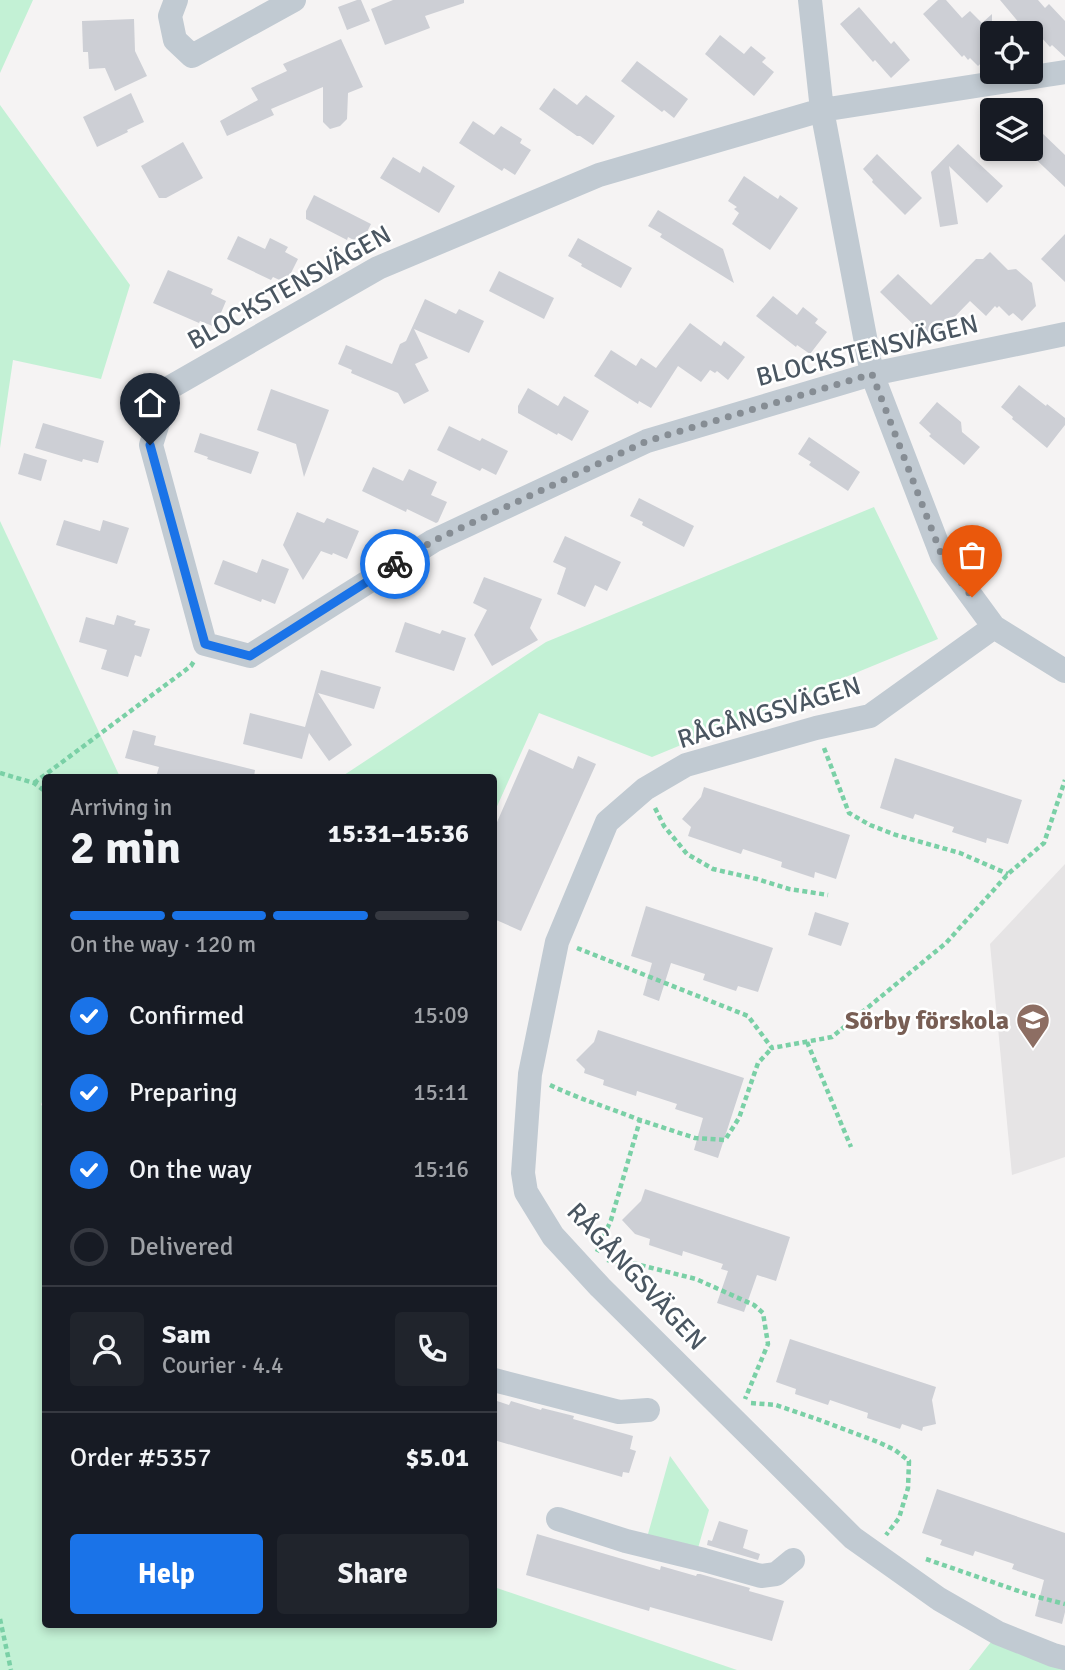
<!DOCTYPE html>
<meta charset="utf-8">
<style>
body{margin:0;font-family:Signika,sans-serif;background:#20242c;color:#f1f3f6;height:100vh;display:flex;flex-direction:column;font-size:26px;white-space:nowrap}
*{box-sizing:border-box;margin:0}
p{font-size:23px;color:#9ea1a6}
.icon{flex:none;width:38px;height:38px;fill:none;stroke:currentColor;stroke-width:2;stroke-linecap:round;stroke-linejoin:round}
.map{position:relative;flex:1;overflow:hidden}
.side{position:absolute;left:42px;top:774px;width:455px;height:854px;display:flex;flex-direction:column;background:#171b24;border-radius:7px;box-shadow:0 4px 10px #0003}
.side>*{flex:none}
.buttons{position:absolute;left:980px;top:21px;display:grid;gap:14px}
.buttons a{display:grid;place-items:center;width:63px;height:63px;border-radius:7px;background:#171b24;box-shadow:0 4px 10px #0003;font-size:35px}
.pin{position:absolute;display:grid;place-items:center;width:60px;height:60px;color:#fff;margin:-72px -30px;border-radius:50% 50% 50% 0;rotate:-45deg;box-shadow:0 0 7px #0007}
.pin .icon{rotate:45deg}
.courier{position:absolute;display:grid;place-items:center;width:70px;height:70px;margin:-35px;border:5px solid #1a73e8;border-radius:50%;background:#fff;color:#222;box-shadow:0 2px 9px #0007}
.overview em{font-style:normal;font-weight:700}
.overview div{display:flex;flex-direction:column-reverse}
.overview{display:flex;align-items:center;justify-content:space-between;height:119px;padding:0 28px}
h1{font-size:46px;font-weight:700;line-height:52px}
.bar{display:grid;grid-template-columns:repeat(4,1fr);gap:10px 7px;align-content:center;height:84px;padding:0 28px}
.bar i{height:9px;border-radius:5px;background:#363941}
.bar .on{background:#1a73e8}
.bar p{grid-column:span 4}
.line{display:flex;align-items:center;gap:18px;padding:0 28px;border-top:2px solid #363941}
.line div{flex:1}
.round{display:grid;place-items:center;flex:none;width:74px;height:74px;border-radius:7px;background:#20242c}
ol{padding:0 28px;list-style:none}
li{display:flex;align-items:center;gap:21px;height:77px}
li p{margin-inline-start:auto}
li .icon{padding:7px;border-radius:50%;background:#1a73e8;color:#fff;stroke-width:4}
li:last-child{color:#9ea1a6}
li i{width:38px;height:38px;border:4px solid #363941;border-radius:50%}
.action{display:flex;gap:14px;margin-top:auto;padding:14px 28px}
.action a{flex:1;height:80px;border-radius:7px;background:#1a73e8;color:#fff;font-size:28px;font-weight:700;line-height:80px;text-align:center}
.action a+a{background:#20242c;color:#f1f3f6}
.map>svg:first-child{display:block}
.education{fill:#e6e4e5}
.green{fill:#c3f1d5}
.building{fill:#cdcfd5}
.lines{fill:none;stroke-linecap:round;stroke-linejoin:round}
.path{stroke:#7ad0a6;stroke-width:4.5;stroke-dasharray:5 3.5;stroke-linecap:butt}
.street{stroke:#c1cad2;stroke-width:24}
.done{stroke:#868d94;stroke-width:7;stroke-dasharray:0 12.6}
.route{stroke:#1a73e8;stroke-width:9}
.labels{text-anchor:middle;stroke-width:5;stroke-linejoin:round;paint-order:stroke}
.street-label{font-size:26px;fill:#4a5661;stroke:#fff}
.education-label{font-size:26px;font-weight:bold;fill:#785e54;stroke:#fff;text-anchor:end}
</style>
<div class="map">
<svg width="1065" height="1670" viewBox="0 0 1065 1670">
<rect width="100%" height="100%" fill="#f5f3f3"/>
<path class="education" d="M1065,864V1157L1012,1175L990,944Z"/>
<path class="green" d="M0,0H33L0,73Z
M0,105L130,285L101,379L13,360L0,448Z
M874,507L938,639L652,757L539,713L494,813V777H341L546,642Z
M0,521L120,777H46V1090L41,1105L46,1108V1624H494V1587L737,1670H0Z
M670,1456L709,1510L696,1555L646,1541Z
M998,1633L1065,1658V1670H969Z"/>
<path class="building" d="M357,0H361L370,21L347,30L338,7Z
M393,0H464V3L425,16L430,28L385,45L371,9Z
M938,0H946L962,18L970,11L982,23L992,14V53L978,66L970,58L968,60L964,55L962,57L923,14Z
M1000,0H1038L1045,8L1049,4L1065,21V57L1052,45L1050,47L1040,36L1037,38L1028,28L1025,30Z
M859,7L891,44L894,41L910,60L891,78L875,60L873,62L840,24Z
M134,19L135,51L147,76L115,91L105,68L89,69L88,52H83L82,21Z
M720,35L744,54L751,46L766,58L762,62L774,72L754,96L705,54Z
M341,39L363,87L348,93L347,119L340,126L330,129L323,122V87L271,109L274,115L227,136L220,121L258,100L251,88L287,71L283,64Z
M637,61L688,99L674,118L664,110L662,112L621,81Z
M554,88L577,105L586,95L615,116L593,145L580,136H577L539,109Z
M131,93L144,122L127,130L128,132L97,147L83,117Z
M473,121L494,135L501,126L522,139L520,143L531,150L515,175L504,168L502,171L459,143Z
M1041,132L1065,155V187L1025,149H1031V143Z
M183,142L203,178L166,198H159L141,166Z
M958,144L1003,186L987,203L949,166L958,224L940,227L931,172Z
M877,154L922,198L905,215L872,182L873,180L863,169Z
M393,157L420,173L423,166L455,186L439,213L380,178Z
M744,176L778,199L780,195L798,208L770,250L732,224L739,213L734,209L737,207L728,201Z
M314,195L371,224L361,244L348,237L347,240L306,219V211Z
M658,210L723,249L734,283L660,237L662,234L648,226Z
M1065,234V282L1041,259Z
M238,236L265,249L270,238L288,247L285,252L298,259L286,283L273,277L271,280L227,259Z
M578,238L632,268L621,288L581,266L582,264L568,256Z
M990,252L1008,270L1016,269L1032,283L1036,306L1022,321L1013,313L1009,316L999,306L997,308L995,306L986,316L970,301L933,339L920,327L918,329L880,292L898,274L931,305L976,259H983Z
M168,270L213,289L211,294L226,301L215,327L200,321L199,323L153,303Z
M499,271L554,298L544,319L489,291Z
M773,296L797,315L803,307L818,319L815,323L827,332L810,354L797,345L796,347L756,316Z
M425,299L456,314L459,309L484,321L469,353L414,329L428,358L415,364L429,391L404,404L398,393L351,373L352,370L338,364L346,345L392,364L400,344L406,341Z
M690,323L721,346L724,341L745,357L728,380L717,371L715,373L710,370L701,382L678,366L651,408L639,401L638,404L594,376L611,350L636,366L641,358L656,368Z
M1019,385L1046,406L1047,404L1065,418V425L1047,448L1012,419L1013,417L1001,407Z
M528,388L558,406L564,396L589,411L572,441L558,433L557,435L518,413V406Z
M271,389L329,410L304,477L296,444L257,430Z
M937,402L961,422L962,432L980,447L964,465L929,436L931,434L919,423Z
M43,423L104,441L98,463L83,459L82,462L35,448Z
M449,426L480,441L482,438L508,451L496,475L482,468L480,471L437,450Z
M200,433L259,452L251,474L207,459L208,457L194,452Z
M809,437L860,472L848,491L809,465L811,462L798,454Z
M24,453L47,460L41,481L18,474Z
M373,467L403,481L409,469L437,482L431,495L447,502L438,522L436,523L407,509L406,512L362,491Z
M639,498L694,526L684,547L642,525L643,522L630,516Z
M297,512L324,523L327,518L359,531L347,559L333,553L332,555L321,551L303,580L283,545Z
M64,520L100,531L103,520L129,528L117,564L56,545Z
M565,536L621,562L607,591L595,585L585,607L557,594L566,568L553,562Z
M262,559L289,569L275,604L262,599L261,602L214,584L223,560L257,573Z
M484,577L542,599L530,628L538,640L492,666L474,635L487,610L473,603Z
M117,615L136,621L134,625L150,629L141,657L135,655L128,677L101,669L107,650L79,642L86,617L114,625Z
M405,622L440,634L442,630L466,638L454,671L395,652Z
M321,670L381,687L374,709L318,693L352,745L329,761L309,733L302,759L243,744L250,713L305,727Z
M133,730L156,736L154,745L255,770L254,777H156L159,767L125,758Z
M529,749L573,769L578,756L596,764L521,931L494,919V829Z
M895,758L1022,800L1008,844L987,838L986,843L952,832L954,827L915,814L913,819L880,808Z
M704,787L850,835L836,879L815,872L814,878L781,867L782,862L743,849L741,854L688,836L691,827L682,819L701,797Z
M646,906L773,948L758,992L738,986L736,991L703,980L705,974L671,963L659,1001L643,995L652,963L631,956Z
M815,912L849,923L841,946L808,935Z
M598,1030L744,1078L718,1158L694,1150L703,1118L675,1109L677,1104L637,1091L636,1096L603,1085L604,1080L584,1073L585,1069L576,1060L594,1042Z
M645,1189L790,1237L776,1281L757,1275L744,1312L717,1303L728,1271L721,1269L723,1264L683,1251L682,1256L649,1245L650,1239L635,1234L622,1220L641,1201Z
M790,1339L936,1387L932,1400L936,1424L923,1427L922,1431L902,1424L900,1429L867,1418L868,1413L830,1400L828,1405L795,1394L796,1389L776,1382Z
M494,1400L509,1405L511,1401L541,1410L542,1408L574,1416L573,1419L633,1436L630,1449L636,1451L629,1473L623,1472L622,1477L494,1440Z
M937,1489L1065,1533V1612L1062,1624L1035,1616L1044,1580L1012,1569L1014,1564L975,1551L973,1556L940,1545L942,1540L922,1533Z
M719,1521L748,1530L743,1548L760,1554L758,1560L707,1545L708,1540L712,1541Z
M537,1534L660,1570L661,1566L696,1576L697,1574H700L750,1588L749,1591L784,1601L772,1641L650,1607L649,1611L526,1575Z"/>
<g class="lines">
<path class="path" d="M824,748L849,813L870,825L896,835L960,853L1008,874
M0,773L34,783L46,792
M34,783L191,666L194,661
M655,808L664,826L687,854L713,869L757,879L789,889L828,895
M577,948L748,1016L772,1048L832,1037L946,943L1008,874L1044,843L1065,780
M807,1042L851,1147
M550,1085C579,1099 610,1108 640,1120
M597,1252L611,1220L640,1120L695,1138L725,1140L739,1118L758,1063L772,1048
M607,1260L636,1264L696,1279L754,1305L763,1313L768,1344L745,1399
M751,1403L776,1405L814,1418L878,1442L895,1450L909,1461L908,1488L899,1518L886,1535
M926,1559L1030,1595L1065,1604
M0,1619L11,1670"/>
<path class="street" d="M176,0L170,16L175,40L192,56L294,0
M810,0L822,110L872,374L942,556L994,627L1065,671
M1065,72L822,110L599,175L378,268L169,388L151,445L205,644L250,656L433,541L647,441L872,374L1065,334
M994,627L870,716L816,728L686,765L645,789L607,822L557,942L530,1074L523,1173L526,1192L553,1236L600,1287L853,1538L939,1599L998,1633L1053,1655L1065,1658
M494,1380L619,1412L648,1410
M558,1519L626,1541L704,1560L761,1576L776,1574L793,1560"/>
</g>
<g class="lines">
<path class="done" d="M395,564L433,541L647,441L872,374L942,556L972,597"/>
<path class="route" d="M150,445L205,644L250,656L395,564"/>
</g>
<defs>
<g id="school-pin" transform="scale(1.75)"><path d="M0 17L-7.5 6A9.5 9.5 0 1 1 7.5 6Z" fill="#8d6e63" stroke="#fff"/><path d="M0-5L7-2L0 1L-7-2ZM-4 1L0 2.5L4 1V4Q0 6-4 4Z" fill="#fff"/></g>
</defs>
<g fill-rule="evenodd">
<use href="#school-pin" x="1033" y="1020"/>
</g>
<g class="labels">
<g class="street-label">
<text transform="translate(289 287) rotate(-29)" y="9">BLOCKSTENSVÄGEN</text>
<text transform="translate(867 350) rotate(-14)" y="9">BLOCKSTENSVÄGEN</text>
<text transform="translate(769 712) rotate(-17)" y="9">RÅGÅNGSVÄGEN</text>
<text transform="translate(637 1276) rotate(47)" y="9">RÅGÅNGSVÄGEN</text>
</g>
<g class="education-label">
<text x="1009" y="1029">Sörby förskola</text>
</g>
</g>
</svg>
<div class="buttons">
<a><svg class="icon" aria-label="locate" viewBox="0 0 24 24"><circle cx="12" cy="12" r="6"/><path d="M12 2v4M12 18v4M2 12h4M18 12h4"/></svg></a>
<a><svg class="icon" aria-label="layers" viewBox="0 0 24 24"><path d="M12 4l9 5-9 5-9-5zM3 14l9 5 9-5"/></svg></a>
</div>
<div class="pin" style="left:972px;top:597px;background:#ea580c"><svg class="icon" aria-label="bag" viewBox="0 0 24 24"><path d="M5 8h14l-1 12H6zM9 8a3 3 0 0 1 6 0"/></svg></div>
<div class="pin" style="left:150px;top:445px;background:#1f2937"><svg class="icon" aria-label="home" viewBox="0 0 24 24"><path d="M3 11l9-7 9 7M6 9v11h12V9"/></svg></div>
<div class="courier" style="left:395px;top:564px"><svg class="icon" aria-label="bike" viewBox="0 0 24 24"><circle cx="6" cy="16" r="4"/><circle cx="18" cy="16" r="4"/><path d="M6 16l4-8h5l3 8M10 8l3 8H6M13 5h3"/></svg></div>
<section class="side">
<div class="overview"><div><h1>2 min</h1><p>Arriving in</p></div><em>15:31–15:36</em></div>
<div class="bar"><i class="on"></i><i class="on"></i><i class="on"></i><i></i><p>On the way · 120 m</p></div>
<ol>
<li><svg class="icon" aria-label="check" viewBox="0 0 24 24"><path d="M5 12l5 5 9-10"/></svg>Confirmed<p>15:09</p></li>
<li><svg class="icon" aria-label="check" viewBox="0 0 24 24"><path d="M5 12l5 5 9-10"/></svg>Preparing<p>15:11</p></li>
<li><svg class="icon" aria-label="check" viewBox="0 0 24 24"><path d="M5 12l5 5 9-10"/></svg>On the way<p>15:16</p></li>
<li><i></i>Delivered</li>
</ol>
<div class="line" style="height:126px"><a class="round"><svg class="icon" aria-label="person" viewBox="0 0 24 24"><circle cx="12" cy="8" r="4"/><path d="M4 21q1-7 8-7t8 7"/></svg></a><div><b>Sam</b><p>Courier · 4.4</p></div><a class="round"><svg class="icon" aria-label="phone" viewBox="0 0 24 24"><path d="M5 4h4l2 5-3 2q2 4 5 5l2-3 5 2v4C11 20 4 13 5 4z"/></svg></a></div>
<div class="line" style="height:91px"><div>Order #5357</div><b>$5.01</b></div>
<div class="action"><a>Help</a><a>Share</a></div>
</section>
</div>
